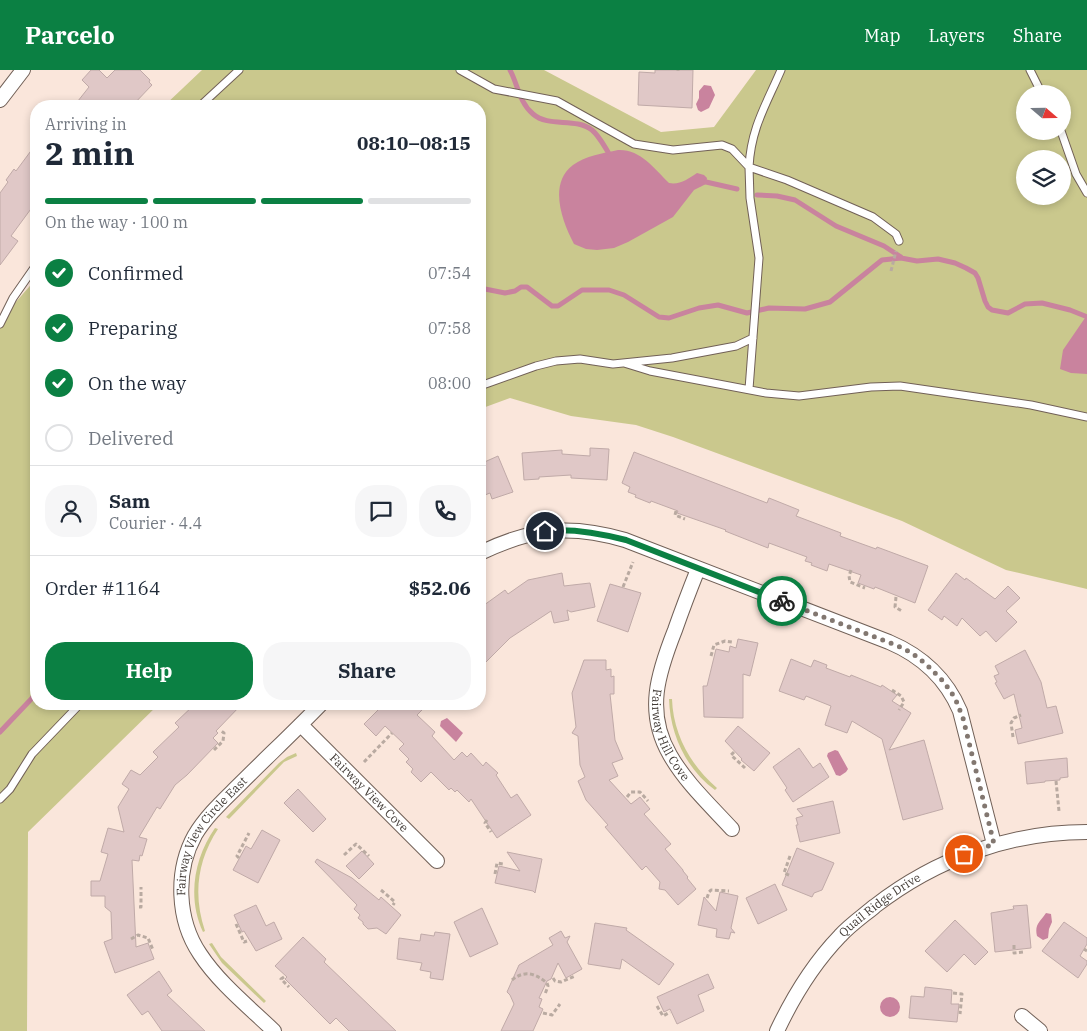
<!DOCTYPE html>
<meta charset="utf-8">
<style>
body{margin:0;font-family:"IBM Plex Serif",serif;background:#f6f6f7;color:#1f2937;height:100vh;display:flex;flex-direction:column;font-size:19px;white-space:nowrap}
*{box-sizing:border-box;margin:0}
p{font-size:16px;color:#747a83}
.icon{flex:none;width:28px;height:28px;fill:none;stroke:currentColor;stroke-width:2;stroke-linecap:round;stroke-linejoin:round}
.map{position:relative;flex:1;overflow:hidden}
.details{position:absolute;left:30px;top:30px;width:456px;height:610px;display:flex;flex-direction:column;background:#fff;border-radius:20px;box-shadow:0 2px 8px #0003}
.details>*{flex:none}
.needle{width:32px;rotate:110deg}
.buttons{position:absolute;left:1016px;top:15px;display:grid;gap:10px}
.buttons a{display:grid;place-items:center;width:55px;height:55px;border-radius:50%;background:#fff;box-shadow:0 2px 8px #0003;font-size:25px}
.pin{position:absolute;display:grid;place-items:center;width:42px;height:42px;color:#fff;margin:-21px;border:2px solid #fff;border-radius:50%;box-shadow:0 1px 5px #0007}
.courier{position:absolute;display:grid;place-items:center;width:50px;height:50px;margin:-25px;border:4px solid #0b8043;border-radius:50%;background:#fff;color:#222;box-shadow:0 1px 6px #0007}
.headline em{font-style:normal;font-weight:800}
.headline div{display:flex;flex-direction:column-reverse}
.headline{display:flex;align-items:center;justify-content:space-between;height:85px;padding:0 15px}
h1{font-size:32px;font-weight:800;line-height:38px}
.bar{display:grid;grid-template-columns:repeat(4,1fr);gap:8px 5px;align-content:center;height:60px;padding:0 15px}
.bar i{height:6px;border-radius:4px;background:#e0e1e3}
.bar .selected{background:#0b8043}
.bar p{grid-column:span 4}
.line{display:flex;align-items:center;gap:12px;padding:0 15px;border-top:1px solid #e0e1e3}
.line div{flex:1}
.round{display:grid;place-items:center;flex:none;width:52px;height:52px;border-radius:20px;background:#f6f6f7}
ol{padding:0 15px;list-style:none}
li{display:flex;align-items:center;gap:15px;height:55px}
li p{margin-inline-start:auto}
li .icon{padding:5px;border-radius:50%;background:#0b8043;color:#fff;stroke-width:4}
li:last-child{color:#747a83}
li i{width:28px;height:28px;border:2px solid #e0e1e3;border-radius:50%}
.primary-button{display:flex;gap:10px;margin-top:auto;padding:10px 15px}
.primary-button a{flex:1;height:58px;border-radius:20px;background:#0b8043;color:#fff;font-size:20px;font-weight:800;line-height:58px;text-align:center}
.primary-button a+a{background:#f6f6f7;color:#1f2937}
header{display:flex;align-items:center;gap:30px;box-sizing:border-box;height:70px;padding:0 25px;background:#0b8043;color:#fff}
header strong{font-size:24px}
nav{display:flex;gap:28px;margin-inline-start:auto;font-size:18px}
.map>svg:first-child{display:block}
.green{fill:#cac88d;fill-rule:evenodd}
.water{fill:#c9839e}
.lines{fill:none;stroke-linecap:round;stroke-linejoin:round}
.stream{stroke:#c9839e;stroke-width:5}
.building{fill:#e0c8c7;stroke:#c0aaa8}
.service-casing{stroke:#716057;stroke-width:9}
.minor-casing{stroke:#716057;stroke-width:16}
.path{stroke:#b9aaa1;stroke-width:3;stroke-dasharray:4 2.5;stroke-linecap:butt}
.service{stroke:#fff;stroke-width:7}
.minor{stroke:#fff;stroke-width:14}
.done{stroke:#827770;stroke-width:5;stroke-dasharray:0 9}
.route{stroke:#0b8043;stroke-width:6}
.labels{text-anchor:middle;stroke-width:4;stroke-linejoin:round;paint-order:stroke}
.street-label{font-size:12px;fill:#423b36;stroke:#fef6f1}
</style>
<header>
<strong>Parcelo</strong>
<nav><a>Map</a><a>Layers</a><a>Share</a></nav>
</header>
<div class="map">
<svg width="1087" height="961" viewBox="0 0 1087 961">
<rect width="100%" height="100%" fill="#fae6db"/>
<path class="green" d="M202,0H544L661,62L714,57L756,0H1087V519L1006,500L902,451L673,367L636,355L571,346L510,328L480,339V36H164ZM1025,24H1062V61H1025ZM1025,89H1062V126H1025Z
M36,209V634H159L28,762L27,961H0V250Z
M669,629H672C673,664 691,696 717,718L715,720C686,699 670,664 669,629Z
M296,683L297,686L284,692L229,749L226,747L279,693L287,687Z
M215,758L218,759C197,791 193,825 205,861L203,862C187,828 194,788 215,758Z
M212,873L221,887L266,931L264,933L222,893L209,874Z"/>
<path class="water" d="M704,15L711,16L715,25L709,38L701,42L698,40L696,34L699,28V21Z
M618,80C640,79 654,98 669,113C680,115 688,109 697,103L704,105L707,108L706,114L694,120L673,147L628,172L614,178L597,180L586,179L574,174C562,151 548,114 573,95C585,86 604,83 618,80Z
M1087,245V304L1071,303L1060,299L1063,280Z
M447,648L463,663L456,672L440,656L441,651Z
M835,680L838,681L848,699L846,702L840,706L836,705L827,686L828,683Z
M1046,843L1051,844L1052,852L1049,859L1048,868L1043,870L1037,866C1034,854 1041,851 1046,843Z
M880 937a10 10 0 1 1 20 0a10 10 0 1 1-20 0Z"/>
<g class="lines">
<path class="stream" d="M510,0C518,15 519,32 533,44C549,58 575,47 592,60C599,66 603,74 608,82
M706,112L737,119
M757,125L777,126L795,130L836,156L884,176L901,187
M480,218L505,223L515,221L521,217H527L552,236H558L582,220H609L624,225L659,247L669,248L699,238L718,235L747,243L769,238L805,239L830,232L882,190L901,188L917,191L938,189L955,193L966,198L975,203L978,208L985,231L988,237L992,240L1008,243L1025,234L1042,233L1070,240L1085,246
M0,662L36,624"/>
</g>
<path class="building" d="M91,0H99L107,8L115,0H140L150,10L149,12L152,15L132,36H74L89,17L82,10Z
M655,0H693L692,38L638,35L639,2L655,3Z
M36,74V132L11,166L18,171L0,195V123L8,112L6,110L14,99L16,101Z
M590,378L609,379L607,410L571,408V405L539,407V409L524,410L522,383L562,380V384L590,386Z
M634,382L767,433L769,428L799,440L796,446L841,463L840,466L876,479L877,477L928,496L915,533L875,517L874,519L858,513L861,505L829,494L827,501L811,495L812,493L805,491L807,487L769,473L768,478L725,461L726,460L677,443L678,441L651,431L650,433L635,427L636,425L628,422L630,417L622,413Z
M498,386L513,422L492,429L490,423L480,427V394Z
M562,503L564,516L590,513L595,537L571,542L567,540L569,550L554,553L551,541L510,568L480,598V538L505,520L508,524L528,510Z
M956,503L965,510L966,508L995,529L1008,516L1020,528L1006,541L1017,552L996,572L986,561L980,566L962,548L957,556L944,546L942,550L928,540Z
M610,514L641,523L628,562L597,551Z
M738,569L758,573L750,606L743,604V648L704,647L703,616H707L716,579L729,582L730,576L736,578Z
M1025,580L1041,612L1047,638L1056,636L1063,663L1018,674L1015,660L1022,658L1014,624L1004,629L995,613L997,612L994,606L999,604L995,596Z
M791,589L811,597L814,590L827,595L826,598L850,607L851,605L881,617L882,615L897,625L892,631L911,643L889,680L924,670L943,739L903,750L882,669L852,651L847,663L825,655L831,636L806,626L804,630L779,621Z
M584,590H606V600L611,599V607L614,606V624H610L615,670L623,689L612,693L618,706L609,710L631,734L640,727L650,739L644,744L671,774L665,779L683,800V801L688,807L687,808L696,819L678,835L665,820L659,819L660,812L646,796L642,800L605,757L608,755L586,730L578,711L585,707L580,695L578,666L572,663L576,657L572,623Z
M195,634H242L216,661L218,663L213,668L218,673L187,705L175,715L160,739L157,737L139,767L147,769L142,786L140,785L139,791L132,790L136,877L148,873L154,889L115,903L104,872L112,869L111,842L105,837V826H91V811H100L108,784L101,782L108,758L124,762L118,737L129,719L122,714L131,700L140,705L158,687L153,682L179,657L175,653Z
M384,634H428L417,645L435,662L432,666L454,690L462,682L467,687L471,683L483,696L486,692L498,703L496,705L511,728L517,724L531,745L497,768L471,729L469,732L457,720L455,722L451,718L449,720L431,702L421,712L411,702L413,699L406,692L409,689L399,679L404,674L385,656L376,666L364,654Z
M738,656L770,683L754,701L741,690L742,689L725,671Z
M799,678L813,698L820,693L829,707L793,732L785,720L787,718L773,697Z
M1067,688L1068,707L1060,708V710L1045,711V712L1027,714L1025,692Z
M298,719L326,749L313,762L284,733Z
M833,731L840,763L800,772L796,755H798L796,748L803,746L797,739Z
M262,760L280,770L258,813L233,800L246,776L251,779Z
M797,778L834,793L822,820L814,823L812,827L782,815Z
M362,781L374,794L359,809L346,796Z
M507,782L542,789L535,823L533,821L495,813L499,796L520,801Z
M317,789L352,808L379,830L381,827L401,845L386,864L377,858L368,859L363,854V852L358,848L360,845L354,839L357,835L315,792Z
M775,814L787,840L758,854L746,828Z
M720,822L738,826L731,858L735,863L731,862L729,869L716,867L717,859L698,855L704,827L716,841Z
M256,835L266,856L274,852L282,869L256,881L244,861L242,862L234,845Z
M1027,835L1031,878L995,882L991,843L1014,839L1013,836Z
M482,838L498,874L470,887L454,852Z
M955,850L988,882L975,895L964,884L947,902L925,881Z
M1064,852L1087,868V874L1080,886L1087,891V894L1078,908L1042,881Z
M595,853L627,858L626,860L674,894L659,915L622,889L620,899L588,894Z
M561,861L565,868L570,866L567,872L582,899L566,908L558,893L551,909L547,911L539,928L542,929L539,937L543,939L533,961H501L514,934L510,925L507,922L519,895L553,875L549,868Z
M435,862L450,864L443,910L430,908L431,902L420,900L422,893L397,889L399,868L420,871L421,864L434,866Z
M303,867L326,889L324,892L396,961H349L336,948L330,954L285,909L287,907L275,896Z
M159,901L172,921L167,925L205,961H162L148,941L142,945L127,925Z
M708,904L714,918L698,925L704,941L677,954L670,939L664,942L657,927Z
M925,917L952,920L951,934H959L957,952L909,948L911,926L924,927Z"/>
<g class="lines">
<g class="service-casing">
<path id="service" d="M460,0L494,19L557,31L634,74L673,80L722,75L732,79L749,97L750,128L759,188L749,319
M781,0C766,35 751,58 749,97L787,110L873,147L896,164L899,171
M1030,0L1042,24
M200,36L239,0
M1061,61L1076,104L1087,123
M0,254L13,228L36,195
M624,293L650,301L766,323L799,326L871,317L900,316L1031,335L1087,347
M480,316L536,296L556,291L580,289L613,294L672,288L736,276L753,268
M0,729L10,719L32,684L80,634"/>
</g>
<g class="minor-casing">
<g id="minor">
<path d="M0,30L23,0"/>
<path d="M480,483C532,458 570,454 625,470L889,572C922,586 946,608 960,641L994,774"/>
<path id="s1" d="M698,499C690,519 682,540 675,560C658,603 645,642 670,685C686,713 711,736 732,759"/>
<path id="s2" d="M301,655L437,791"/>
<path d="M1022,946L1040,961"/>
<path id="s3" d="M274,961C249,937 219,913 200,884C177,850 175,801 195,765C207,745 224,730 240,714C267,687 295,661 321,634"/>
<path id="s4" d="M777,961C793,927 814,893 840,866C850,855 863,846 875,836C936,789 1009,762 1087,762"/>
</g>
</g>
<path class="path" d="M678,0V1
M891,201L896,181
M676,441L675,445L685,449
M851,500L849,506L850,512L865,518
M623,517L633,492
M896,527L895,537L902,541
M711,586L714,575L725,571L732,572
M892,620L901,626L904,632L899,640
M1013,667L1011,653L1014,648L1021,645
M214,680L223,671L224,663L220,660
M734,682L731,685L745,698
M364,692L392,663
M1056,711L1059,741
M627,727L631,722H640L648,731
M487,750L485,753L491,762
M344,785L356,774L369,786
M790,786L784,803L791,806
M239,788L237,786L249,763
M495,804L497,793L503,794
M381,820L395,832L393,835
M707,828L709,822L711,820L729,821
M139,837H141V817
M236,854L244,872L247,871
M131,869L138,865L148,868L153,880
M1014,875V883L1023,882
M1084,879L1087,881
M284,907L281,909L289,917
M553,908L555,911L561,912L575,906
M512,910C524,900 535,903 547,913L548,916L545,924
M953,923L962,924L960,944
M657,936L663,946L670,942
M543,943L552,945L560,934"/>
<use href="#service" class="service"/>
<use href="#minor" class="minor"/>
</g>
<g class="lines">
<path class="done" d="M782,531L898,576L912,583L926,594L944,612L955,628L963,648L994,774L964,784"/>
<path class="route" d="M545,461C572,458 599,463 626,470L782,531"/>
</g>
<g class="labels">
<g class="street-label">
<text dy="4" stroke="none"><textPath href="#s1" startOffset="176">Fairway Hill Cove</textPath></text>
<text dy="4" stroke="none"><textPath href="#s2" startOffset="96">Fairway View Cove</textPath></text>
<text dy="4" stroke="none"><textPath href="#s3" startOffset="238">Fairway View Circle East</textPath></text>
<text dy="4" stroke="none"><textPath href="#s4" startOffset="165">Quail Ridge Drive</textPath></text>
</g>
</g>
</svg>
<div class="buttons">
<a><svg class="needle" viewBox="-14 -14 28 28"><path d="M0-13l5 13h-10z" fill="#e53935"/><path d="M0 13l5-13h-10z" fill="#747a83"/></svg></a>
<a><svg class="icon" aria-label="layers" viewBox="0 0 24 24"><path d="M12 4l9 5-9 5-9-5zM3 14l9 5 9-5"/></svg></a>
</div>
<div class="pin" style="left:964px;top:784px;background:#ea580c"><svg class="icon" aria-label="bag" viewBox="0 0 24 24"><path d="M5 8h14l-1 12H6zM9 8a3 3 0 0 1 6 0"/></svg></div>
<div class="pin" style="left:545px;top:461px;background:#1f2937"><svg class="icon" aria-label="home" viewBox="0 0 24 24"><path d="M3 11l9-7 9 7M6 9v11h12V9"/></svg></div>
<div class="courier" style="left:782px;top:531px"><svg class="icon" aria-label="bike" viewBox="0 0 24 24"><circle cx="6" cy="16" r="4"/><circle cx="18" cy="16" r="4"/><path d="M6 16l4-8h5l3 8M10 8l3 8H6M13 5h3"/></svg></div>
<section class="details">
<div class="headline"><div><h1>2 min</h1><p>Arriving in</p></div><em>08:10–08:15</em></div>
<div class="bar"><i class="selected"></i><i class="selected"></i><i class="selected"></i><i></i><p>On the way · 100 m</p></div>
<ol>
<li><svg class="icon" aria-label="check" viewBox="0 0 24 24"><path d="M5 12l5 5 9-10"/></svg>Confirmed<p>07:54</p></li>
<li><svg class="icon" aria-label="check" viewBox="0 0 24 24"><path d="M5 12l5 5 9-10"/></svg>Preparing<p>07:58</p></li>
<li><svg class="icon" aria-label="check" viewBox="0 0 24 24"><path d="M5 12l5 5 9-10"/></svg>On the way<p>08:00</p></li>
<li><i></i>Delivered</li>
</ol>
<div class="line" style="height:90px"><a class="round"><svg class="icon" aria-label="person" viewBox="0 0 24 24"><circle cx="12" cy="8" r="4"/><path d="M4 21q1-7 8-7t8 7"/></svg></a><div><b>Sam</b><p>Courier · 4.4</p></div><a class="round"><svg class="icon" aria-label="chat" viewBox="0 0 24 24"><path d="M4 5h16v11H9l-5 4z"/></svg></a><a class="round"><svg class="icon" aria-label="phone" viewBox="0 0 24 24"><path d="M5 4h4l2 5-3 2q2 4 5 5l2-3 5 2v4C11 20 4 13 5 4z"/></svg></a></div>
<div class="line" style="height:65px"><div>Order #1164</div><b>$52.06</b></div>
<div class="primary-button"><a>Help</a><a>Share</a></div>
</section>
</div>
